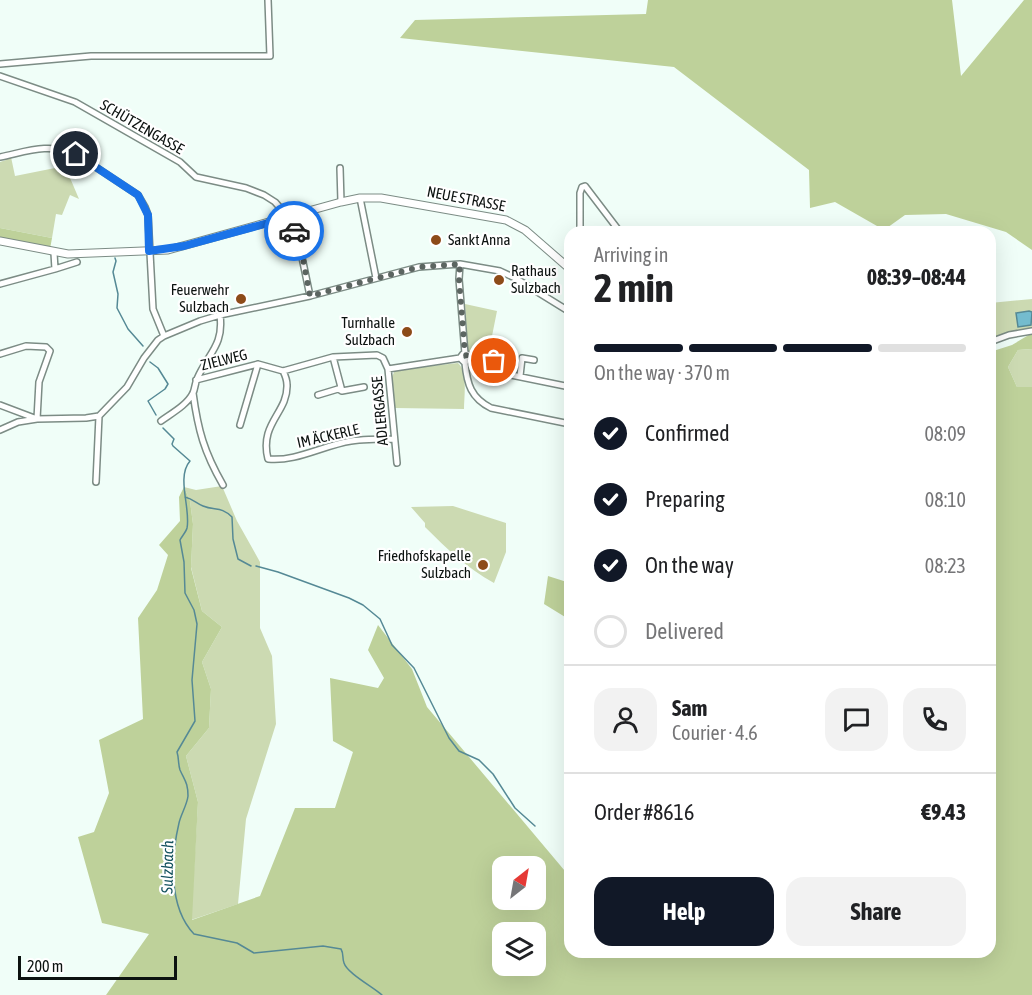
<!DOCTYPE html>
<meta charset="utf-8">
<style>
body{margin:0;font-family:"Asap Condensed",sans-serif;background:#f2f2f2;color:#202124;height:100vh;display:flex;flex-direction:column;font-size:22px;white-space:nowrap}
*{box-sizing:border-box;margin:0}
p{font-size:20px;color:#757577}
.icon{flex:none;width:33px;height:33px;fill:none;stroke:currentColor;stroke-width:2;stroke-linecap:round;stroke-linejoin:round}
.map{position:relative;flex:1;overflow:hidden}
.details{position:absolute;left:564px;top:226px;width:432px;height:732px;display:flex;flex-direction:column;background:#fff;border-radius:18px;box-shadow:0 6px 24px #0002}
.details>*{flex:none}
.needle{width:39px;rotate:31deg}
.tools{position:absolute;left:492px;top:856px;display:grid;gap:12px}
.tools a{display:grid;place-items:center;width:54px;height:54px;border-radius:12px;background:#fff;box-shadow:0 6px 24px #0002;font-size:30px}
.scale{position:absolute;left:18px;bottom:15px;width:159px;box-sizing:border-box;padding-left:6px;border:3px solid #0c1210;border-top:0;font-size:16px;line-height:21px;white-space:nowrap;color:#0c1210;-webkit-text-stroke:4px #fff;paint-order:stroke}
.pin{position:absolute;display:grid;place-items:center;width:51px;height:51px;color:#fff;margin:-26px;border:3px solid #fff;border-radius:50%;box-shadow:0 2px 6px #0007}
.courier{position:absolute;display:grid;place-items:center;width:60px;height:60px;margin:-30px;border:4px solid #1a73e8;border-radius:50%;background:#fff;color:#222;box-shadow:0 2px 8px #0007}
.overview em{font-style:normal;font-weight:700}
.overview div{display:flex;flex-direction:column-reverse}
.overview{display:flex;align-items:center;justify-content:space-between;height:102px;padding:0 30px}
h1{font-size:39px;font-weight:700;line-height:45px}
.bar{display:grid;grid-template-columns:repeat(4,1fr);gap:9px 6px;align-content:center;height:72px;padding:0 30px}
.bar i{height:8px;border-radius:4px;background:#e0e0e0}
.bar .on{background:#111827}
.bar p{grid-column:span 4}
.line{display:flex;align-items:center;gap:15px;padding:0 30px;border-top:2px solid #e0e0e0}
.line div{flex:1}
.round{display:grid;place-items:center;flex:none;width:63px;height:63px;border-radius:18px;background:#f2f2f2}
ol{padding:0 30px;list-style:none}
li{display:flex;align-items:center;gap:18px;height:66px}
li p{margin-inline-start:auto}
li .icon{padding:6px;border-radius:50%;background:#111827;color:#fff;stroke-width:4}
li:last-child{color:#757577}
li i{width:33px;height:33px;border:3px solid #e0e0e0;border-radius:50%}
.primary-button{display:flex;gap:12px;margin-top:auto;padding:12px 30px}
.primary-button a{flex:1;height:69px;border-radius:18px;background:#111827;color:#fff;font-size:24px;font-weight:700;line-height:69px;text-align:center}
.primary-button a+a{background:#f2f2f2;color:#202124}
.map>svg:first-child{display:block}
.green{fill:#ccdab2}
.forest{fill:#bed19a;fill-rule:evenodd}
.water{fill:#74bcce;stroke:#558995;stroke-width:1.5}
.lines{fill:none;stroke-linecap:round;stroke-linejoin:round}
.stream{stroke:#558995;stroke-width:1.5}
.minor-casing{stroke:#7c8c85;stroke-width:8}
.tertiary-casing{stroke:#7c8c85;stroke-width:9}
.minor{stroke:#fff;stroke-width:5}
.tertiary{stroke:#fff;stroke-width:7}
.done{stroke:#5c6561;stroke-width:6;stroke-dasharray:0 10.8}
.route{stroke:#1a73e8;stroke-width:8}
.poi-dot{fill:#8d4b19;stroke:#fff;stroke-width:2}
.labels{text-anchor:middle;stroke-width:4.5;stroke-linejoin:round;paint-order:stroke}
.street-label{font-size:15px;fill:#0c1210;stroke:#fff}
.poi-label{font-size:15px;fill:#0c1210;stroke:#fff;text-anchor:end}
.water-label{font-size:16px;font-style:italic;fill:#14525f;stroke:#fff}
</style>
<div class="map">
<svg width="1032" height="995" viewBox="0 0 1032 995">
<rect width="100%" height="100%" fill="#f0fef8"/>
<path class="green" d="M11,157L15,176L65,166L79,199L70,195L62,215L56,214L52,238L0,228V162L6,160L5,158Z
M1032,299V329L990,339V303Z
M465,304L497,311L488,356L470,355L468,352Z
M1032,349V387H1017L1008,367L1018,350Z
M458,363C468,372 464,396 464,409L395,408L392,377L395,370Z
M222,486L237,521L260,562V628L272,656L276,724L246,819L238,904L191,920L198,802L186,756L209,728L211,689L202,662L222,627L202,611L191,567L193,524L190,501L184,487L196,490Z
M453,506L506,523V552L494,583C467,568 447,549 425,527V523L411,507Z"/>
<path class="forest" d="M648,0H952L961,76L1024,0H1032V250L1006,232L946,214L905,215L884,230L835,202L810,208L809,170L674,67L400,38L415,20L646,14Z
M0,228L52,238L50,249L0,238Z
M1032,333V349L1018,350L1008,367L1017,387H1032V995H106L149,934L102,923L78,837L94,832L109,793L99,740L143,719L138,618L157,590L168,555L159,545L180,521L179,497L184,487L190,501L193,524L191,568L202,611L222,627L202,662L211,689L209,728L186,756L198,802L192,920L260,896L295,808H335L353,752L333,741L330,678L378,688L384,678L368,650L378,625L412,669L427,707L570,877V952H990V352L1012,345ZM502,867H536V900H502ZM502,933H536V966H502Z
M548,576L570,583V620L544,604Z"/>
<path class="water" d="M1029,311L1032,312L1031,325L1018,327L1016,313Z"/>
<g class="lines">
<path class="stream" d="M115,258L116,261L113,272L118,294L117,308L128,329L143,346
M150,362L158,368L168,384L165,389L148,401L156,415
M163,428L174,439L172,444L173,446L190,461C176,477 191,509 187,528C186,532 182,536 180,540L184,562L185,593L194,610L197,624L192,680L195,721L177,752C179,758 178,764 180,770C185,781 188,783 188,796C187,805 181,814 179,823C171,857 168,907 194,934L237,943L254,953L323,946L341,949C344,954 342,958 344,963C347,973 373,987 382,995
M185,497C193,499 196,503 203,506C215,511 221,506 232,517L233,539L238,559L251,566
M256,566L278,572L349,598L363,605L380,619L392,645L414,668L449,738L459,751L479,760L493,774L515,808L535,826"/>
<g class="minor-casing">
<path id="minor" d="M0,64L91,56H270L268,0
M0,76L75,102L180,162L196,177L246,188L264,195L275,202L282,210L299,243L310,296
M0,157C29,151 47,143 76,154L138,195L145,207L148,215L153,309L164,336
M340,168L341,202
M360,198L376,278
M580,232V193L582,187L585,186L620,232
M460,264L459,279L465,354
M55,269L77,262
M0,284L55,269L54,253
M990,342L1009,335L1032,331
M0,354L26,346L46,347L50,351L39,382L37,419L0,405
M333,357L342,391
M469,358H486L494,361L506,374L570,387
M465,363C467,384 471,398 491,408L570,424
M388,369L460,358L463,354H467L469,358L465,363L460,358
M283,371C285,375 287,380 287,385C288,413 259,423 268,459C296,462 324,445 351,441C365,439 380,439 394,439
M520,376L522,358L534,360
M196,380L258,364L283,371L333,357L377,355L383,358L388,369L397,463
M193,393C198,430 204,452 223,485
M318,395L338,389L342,391L364,387
M161,421C172,413 187,405 193,393C195,389 195,383 197,379C208,353 224,346 220,315
M240,425L258,364
M0,430L18,422L37,419L86,418L99,416L127,387L144,358L158,340L164,336L200,321L220,315L310,296L419,267L460,264L500,271L515,278L570,312
M96,482L99,416"/>
</g>
<g class="tertiary-casing">
<path id="tertiary" d="M0,241L68,254L168,250L341,202L360,198H381L506,220L525,230L570,269"/>
</g>
<use href="#minor" class="minor"/>
<use href="#tertiary" class="tertiary"/>
</g>
<g class="lines">
<path class="done" d="M294,231L300,243L310,296L419,267L460,264L459,279L465,354L469,358H486L494,361"/>
<path class="route" d="M76,154L138,195L148,215L149,251L184,246L286,218L294,231"/>
</g>
<g class="poi-dot">
<circle cx="436" cy="240" r="6"/>
<circle cx="499" cy="280" r="6"/>
<circle cx="241" cy="299" r="6"/>
<circle cx="407" cy="332" r="6"/>
<circle cx="483" cy="565" r="6"/>
</g>
<g class="labels">
<g class="street-label">
<text transform="translate(142 127) rotate(30)" y="5">SCHÜTZENGASSE</text>
<text transform="translate(466 199) rotate(11)" y="5">NEUE STRASSE</text>
<text transform="translate(224 360) rotate(-14)" y="5">ZIELWEG</text>
<text transform="translate(380 411) rotate(-95)" y="5">ADLERGASSE</text>
<text transform="translate(328 436) rotate(-13)" y="5">IM ÄCKERLE</text>
</g>
<g class="poi-label">
<text x="448" y="245" text-anchor="start">Sankt Anna</text>
<text x="511" y="276" text-anchor="start">Rathaus<tspan x="511" dy="17">Sulzbach</tspan></text>
<text x="229" y="295">Feuerwehr<tspan x="229" dy="17">Sulzbach</tspan></text>
<text x="395" y="328">Turnhalle<tspan x="395" dy="17">Sulzbach</tspan></text>
<text x="471" y="561">Friedhofskapelle<tspan x="471" dy="17">Sulzbach</tspan></text>
</g>
<g class="water-label">
<text transform="translate(167 867) rotate(-89)" y="6">Sulzbach</text>
</g>
</g>
</svg>
<div class="tools">
<a><svg class="needle" viewBox="-14 -14 28 28"><path d="M0-13l5 13h-10z" fill="#e53935"/><path d="M0 13l5-13h-10z" fill="#757577"/></svg></a>
<a><svg class="icon" aria-label="layers" viewBox="0 0 24 24"><path d="M12 4l9 5-9 5-9-5zM3 14l9 5 9-5"/></svg></a>
</div>
<div class="scale">200 m</div>
<div class="pin" style="left:494px;top:361px;background:#ea580c"><svg class="icon" aria-label="bag" viewBox="0 0 24 24"><path d="M5 8h14l-1 12H6zM9 8a3 3 0 0 1 6 0"/></svg></div>
<div class="pin" style="left:76px;top:154px;background:#1f2937"><svg class="icon" aria-label="home" viewBox="0 0 24 24"><path d="M3 11l9-7 9 7M6 9v11h12V9"/></svg></div>
<div class="courier" style="left:294px;top:231px"><svg class="icon" aria-label="car" viewBox="0 0 24 24"><path d="M5 17H2v-5l4-1 3-4h7l3 4 3 1v5h-3M9 17h6M6 11h13"/><circle cx="7" cy="17" r="2"/><circle cx="17" cy="17" r="2"/></svg></div>
<section class="details">
<div class="overview"><div><h1>2 min</h1><p>Arriving in</p></div><em>08:39–08:44</em></div>
<div class="bar"><i class="on"></i><i class="on"></i><i class="on"></i><i></i><p>On the way · 370 m</p></div>
<ol>
<li><svg class="icon" aria-label="check" viewBox="0 0 24 24"><path d="M5 12l5 5 9-10"/></svg>Confirmed<p>08:09</p></li>
<li><svg class="icon" aria-label="check" viewBox="0 0 24 24"><path d="M5 12l5 5 9-10"/></svg>Preparing<p>08:10</p></li>
<li><svg class="icon" aria-label="check" viewBox="0 0 24 24"><path d="M5 12l5 5 9-10"/></svg>On the way<p>08:23</p></li>
<li><i></i>Delivered</li>
</ol>
<div class="line" style="height:108px"><a class="round"><svg class="icon" aria-label="person" viewBox="0 0 24 24"><circle cx="12" cy="8" r="4"/><path d="M4 21q1-7 8-7t8 7"/></svg></a><div><b>Sam</b><p>Courier · 4.6</p></div><a class="round"><svg class="icon" aria-label="chat" viewBox="0 0 24 24"><path d="M4 5h16v11H9l-5 4z"/></svg></a><a class="round"><svg class="icon" aria-label="phone" viewBox="0 0 24 24"><path d="M5 4h4l2 5-3 2q2 4 5 5l2-3 5 2v4C11 20 4 13 5 4z"/></svg></a></div>
<div class="line" style="height:78px"><div>Order #8616</div><b>€9.43</b></div>
<div class="primary-button"><a>Help</a><a>Share</a></div>
</section>
</div>
